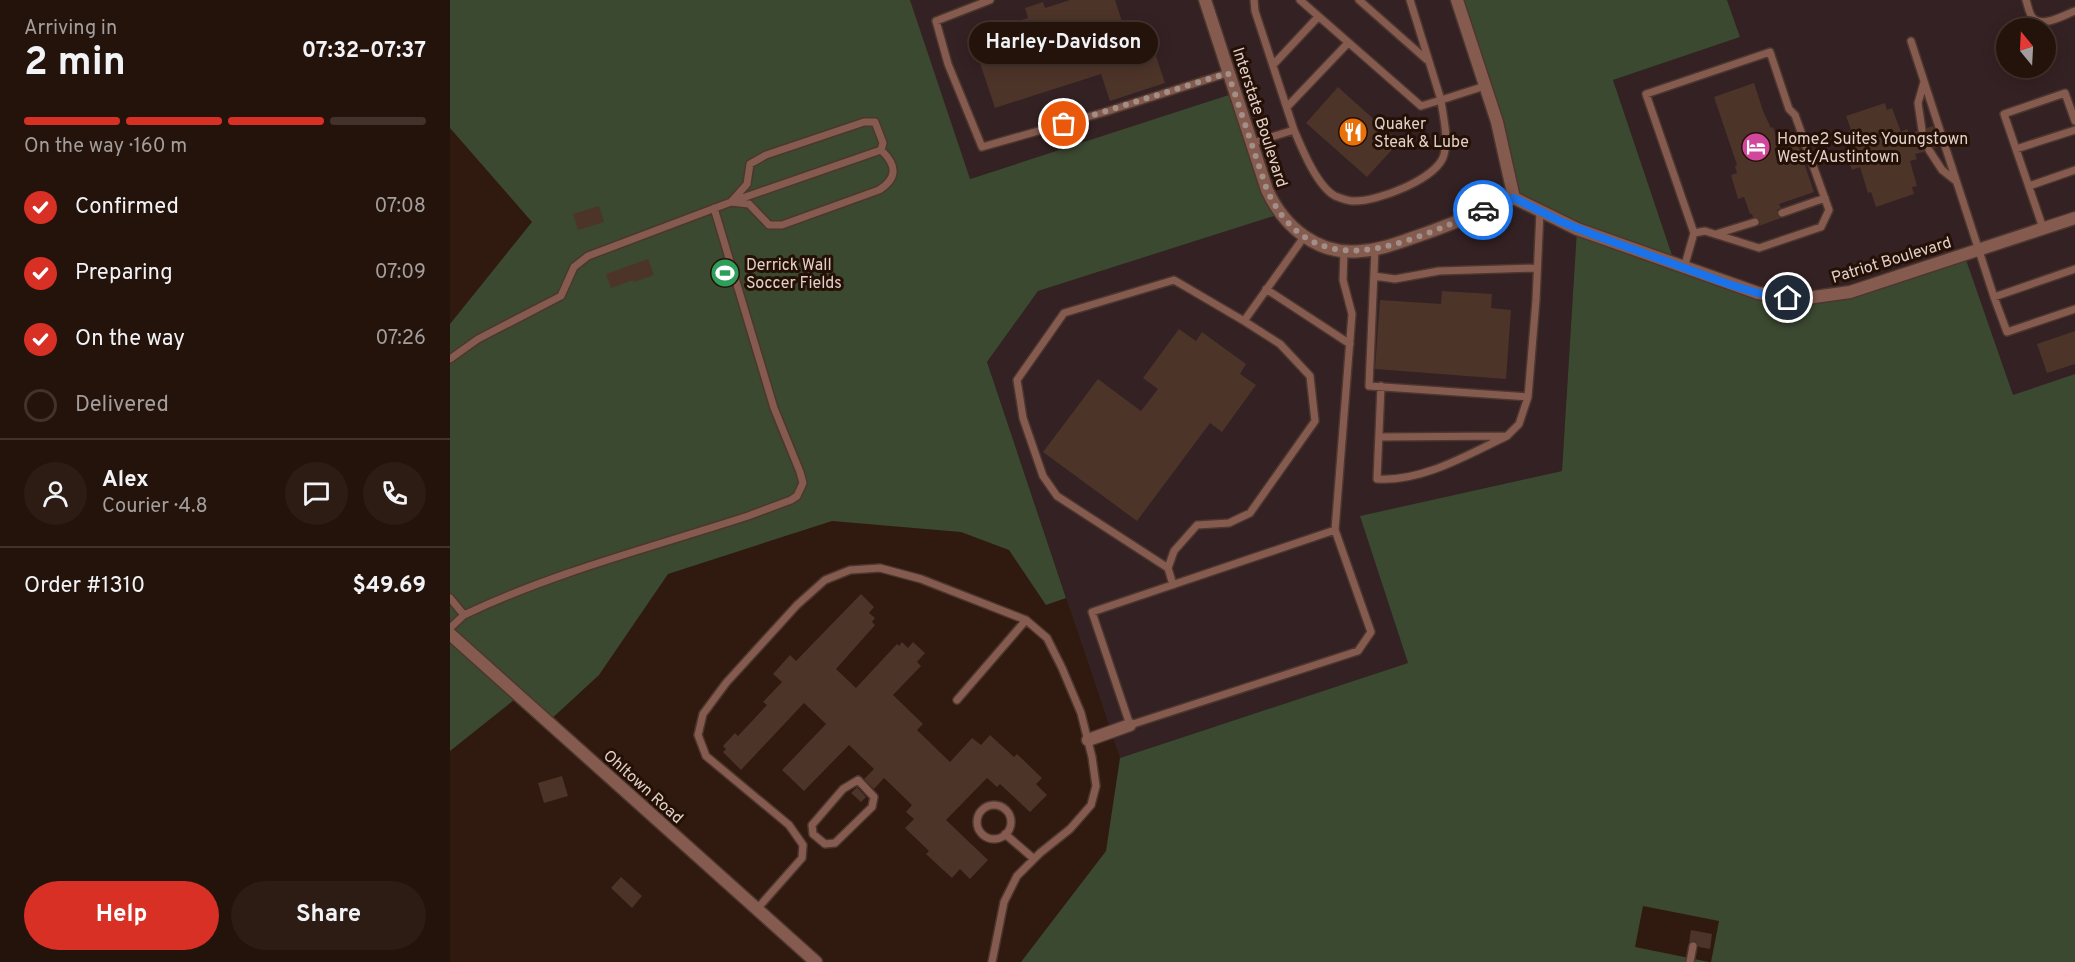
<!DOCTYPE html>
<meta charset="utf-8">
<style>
body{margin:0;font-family:Overpass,sans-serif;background:#2c1c14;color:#f1f3f6;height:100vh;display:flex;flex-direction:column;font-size:22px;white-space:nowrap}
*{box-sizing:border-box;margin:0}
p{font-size:20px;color:#a39e9d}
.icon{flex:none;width:33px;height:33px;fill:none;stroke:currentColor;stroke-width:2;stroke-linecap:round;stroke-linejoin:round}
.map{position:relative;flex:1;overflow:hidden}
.sheet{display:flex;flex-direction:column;background:#24130b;width:450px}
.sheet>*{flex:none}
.needle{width:39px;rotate:342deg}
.fabs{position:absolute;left:1546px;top:18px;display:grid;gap:12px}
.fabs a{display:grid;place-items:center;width:60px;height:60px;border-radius:50%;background:#24130b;box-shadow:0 3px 15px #0003,0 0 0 2px #41322c;font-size:30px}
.pin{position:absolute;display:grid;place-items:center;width:51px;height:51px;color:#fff;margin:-26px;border:3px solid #fff;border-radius:50%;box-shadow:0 2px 6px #0007}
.courier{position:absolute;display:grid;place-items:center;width:60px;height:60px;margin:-30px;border:4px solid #1a73e8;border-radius:50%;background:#fff;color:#222;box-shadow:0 2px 8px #0007}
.bubble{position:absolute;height:42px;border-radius:21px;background:#24130b;box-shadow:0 3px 15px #0003,0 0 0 2px #41322c;font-size:20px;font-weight:700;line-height:42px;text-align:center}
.overview em{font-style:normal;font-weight:700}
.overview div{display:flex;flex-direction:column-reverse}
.overview{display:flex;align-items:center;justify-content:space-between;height:102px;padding:0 24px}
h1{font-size:39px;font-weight:700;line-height:45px}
.bar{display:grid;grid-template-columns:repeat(4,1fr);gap:9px 6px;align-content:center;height:72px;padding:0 24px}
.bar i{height:8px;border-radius:4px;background:#41322c}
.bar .active{background:#d93025}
.bar p{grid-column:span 4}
.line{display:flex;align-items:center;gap:15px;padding:0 24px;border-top:2px solid #41322c}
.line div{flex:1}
.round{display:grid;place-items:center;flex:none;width:63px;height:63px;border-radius:32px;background:#2c1c14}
ol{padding:0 24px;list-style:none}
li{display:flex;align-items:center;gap:18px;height:66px}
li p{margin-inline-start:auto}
li .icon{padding:6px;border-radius:50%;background:#d93025;color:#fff;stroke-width:4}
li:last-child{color:#a39e9d}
li i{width:33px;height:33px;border:3px solid #41322c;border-radius:50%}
.button{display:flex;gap:12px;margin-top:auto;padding:12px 24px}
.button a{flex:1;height:69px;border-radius:36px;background:#d93025;color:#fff;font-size:24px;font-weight:700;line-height:69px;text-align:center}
.button a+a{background:#2c1c14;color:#f1f3f6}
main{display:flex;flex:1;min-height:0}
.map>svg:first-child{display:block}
.commercial{fill:#342123;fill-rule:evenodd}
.green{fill:#3b4931}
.building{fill:#4d3429}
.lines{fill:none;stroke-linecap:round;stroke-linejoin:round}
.service-casing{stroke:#4c362d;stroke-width:10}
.minor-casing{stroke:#4c362d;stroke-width:15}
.tertiary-casing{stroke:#4c362d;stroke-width:15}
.service{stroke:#855b4f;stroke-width:7}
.minor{stroke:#855b4f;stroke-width:12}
.tertiary{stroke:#855b4f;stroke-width:12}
.done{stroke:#a29088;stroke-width:6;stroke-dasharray:0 10.8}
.route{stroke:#1a73e8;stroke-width:8}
.labels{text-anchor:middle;stroke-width:6;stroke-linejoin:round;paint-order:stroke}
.street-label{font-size:16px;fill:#e0d0c9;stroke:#251006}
.poi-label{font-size:16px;fill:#e0d0c9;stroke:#251006;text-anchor:start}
</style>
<main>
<section class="sheet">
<div class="overview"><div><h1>2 min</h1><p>Arriving in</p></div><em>07:32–07:37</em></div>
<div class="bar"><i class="active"></i><i class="active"></i><i class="active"></i><i></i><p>On the way · 160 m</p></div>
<ol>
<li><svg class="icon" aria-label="check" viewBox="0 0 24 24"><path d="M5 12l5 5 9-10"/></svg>Confirmed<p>07:08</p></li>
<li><svg class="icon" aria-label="check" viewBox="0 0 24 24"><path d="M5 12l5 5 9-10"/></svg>Preparing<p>07:09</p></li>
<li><svg class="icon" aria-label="check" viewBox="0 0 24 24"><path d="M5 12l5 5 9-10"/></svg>On the way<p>07:26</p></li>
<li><i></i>Delivered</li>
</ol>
<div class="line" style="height:108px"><a class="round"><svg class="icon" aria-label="person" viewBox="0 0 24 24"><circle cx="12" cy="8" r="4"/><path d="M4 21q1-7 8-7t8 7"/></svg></a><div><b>Alex</b><p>Courier · 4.8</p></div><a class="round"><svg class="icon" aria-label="chat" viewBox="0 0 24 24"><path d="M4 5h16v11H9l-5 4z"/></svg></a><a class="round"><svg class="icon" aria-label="phone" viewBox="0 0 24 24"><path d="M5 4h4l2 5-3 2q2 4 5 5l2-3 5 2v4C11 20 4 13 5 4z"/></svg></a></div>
<div class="line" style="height:78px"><div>Order #1310</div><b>$49.69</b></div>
<div class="button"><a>Help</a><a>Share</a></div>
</section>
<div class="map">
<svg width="1625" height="962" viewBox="0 0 1625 962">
<rect width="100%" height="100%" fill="#30190f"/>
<path class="commercial" d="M460,0H1007L1127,229L1112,471L911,516L958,663L670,758L537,362L588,291L829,214L785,94L519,179Z
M1277,0H1625V374L1563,396L1400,292L1338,298L1225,264L1163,80L1290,37ZM1557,28H1596V68H1557Z"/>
<path class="green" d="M0,0H460L520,179L785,93L830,214L588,291L537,362L616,598L596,605L559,550L511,532L382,521L218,574L149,675L98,722L69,696L0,751V324L82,222L0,128Z
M1007,0H1277L1290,37L1163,80L1225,264L1281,285L1357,298L1514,254L1563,395L1625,374V962H1261L1269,921L1193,906L1185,947L1259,962H571L656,851L670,758L958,663L910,516L1112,471L1127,229L1064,198Z"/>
<path class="building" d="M620,0H665L685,62L706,56L715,83L660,101L651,74L545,108L521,36L578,18L575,8L593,2L595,8Z
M1304,83L1313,111L1321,128L1323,127L1330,148L1347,142L1364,192L1329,204L1331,208L1327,210V214L1331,218L1309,226L1310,220L1303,217L1302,214H1300L1294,197L1288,199L1281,175L1287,173L1285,166L1287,165L1264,97Z
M888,87L949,142L917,177L856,123Z
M1435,103L1437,110L1442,108L1451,132L1457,129L1459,134L1467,131L1469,135H1473L1477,133V128L1483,126L1489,147L1485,148L1481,145H1476L1474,152L1465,154L1467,159L1460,161L1467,186L1462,187L1464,194L1426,207L1421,192L1418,193L1410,167L1402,170L1395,150L1403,148L1398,132L1401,130L1396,116Z
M149,206L154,222L128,230L123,214Z
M198,259L204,275L184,282L183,280L161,288L156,274Z
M992,291L1042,294L1041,308L1061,310L1056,379L925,369L930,300L991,304Z
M729,329L746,341L752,332L796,364L790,374L806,385L772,432L760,423L687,521L593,452L648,379L691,411L708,389L693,378Z
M1625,331V364L1597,373L1587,344Z
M411,594L424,607L419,613L425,618L422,622L425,625L386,669L406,688L447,644L449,646L452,642L458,648L463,642L475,653L467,662L471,666L443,695L473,724L467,730L500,762L522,738L531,745L540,735L564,757L567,754L592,778L586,784L597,795L580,812L550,784L547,787L537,778L496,820L538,860L520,879L510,869L502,878L476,854L479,851L455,828L464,819L456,812L462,805L434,778L424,789L414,779L424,769L399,745L354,791L332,770L376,724L354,703L291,770L273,752L276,749L273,746L285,733L288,736L317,705L313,702L332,682L323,674L340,655L346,661Z
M112,776L118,796L94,803L88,783Z
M407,787L416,797L411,802L401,793Z
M171,877L192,896L182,908L161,888Z
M1241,930L1262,934L1260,949L1249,947L1245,941L1239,942Z"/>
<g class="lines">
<g class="service-casing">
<path id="service" d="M540,0L486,21L498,64L532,147L655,112L778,73
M804,0L805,11L844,130
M850,0L971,106L991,100L960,0
M909,0L977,60
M1576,0C1578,6 1579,14 1583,18C1593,28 1614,15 1625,11
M1461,41L1544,297L1625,269
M823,65L868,17
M837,107L898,43
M414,122H425L433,143L431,150C447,165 448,178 429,190L332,225H319L299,204L281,202L297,184L300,164L316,155Z
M1472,130L1468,103L1474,82
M802,143L844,130C852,149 867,186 885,196C890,198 898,201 903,201C927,202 987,179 994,155C999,138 993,117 991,100L1035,86
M1566,149L1625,130
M1479,150L1492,170L1506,181
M1579,186L1625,170
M1332,213L1375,198
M1593,228L1554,114L1615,93L1625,121
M1266,234L1305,222
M925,249L919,386L1078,397L1086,300L1090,211
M1234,268L1244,233L1196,94L1320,52L1339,109L1345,115L1379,210L1371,227L1309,248L1255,231L1244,233
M924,276L945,279L989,271L1086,268
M816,289L900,344
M1544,297L1557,332L1625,309
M0,359L28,339L111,296L124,267L138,256L281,202L431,150
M931,386L927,479C972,482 1017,455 1057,436
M929,437L1057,436L1069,424L1078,397
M885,530L921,632L908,651L680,725L642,612L885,530L902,314L893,280L894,251
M718,568L724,551L747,525L779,523L800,513L865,421L860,376L830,344L794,321
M723,585L718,568L607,496L593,476L573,418L567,380L614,313L724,280L794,321L854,237
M0,598L14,615C104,572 203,547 298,516L341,500L347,496L353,483L350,472L324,408L264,208
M0,628L14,615
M507,700L576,620
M408,780L424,797L422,807L385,843L375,844L363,834L362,825L393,789Z
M527 822a17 17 0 1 1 34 0a17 17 0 1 1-34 0Z
M555,834L584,859
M307,909L352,858L353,845L339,825L256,756L248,735L253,714L276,683L347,605L375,580L400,570L430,568L471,579L576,620L597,638L612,668L631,713L642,757L646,786L641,805L620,829L590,853L567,876L554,902L542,962
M1240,962L1243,946"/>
</g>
<g class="minor-casing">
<path id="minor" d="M755,0L817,190C834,227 868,256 911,251C930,250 947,243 965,237C998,226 1031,212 1064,198
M1007,0L1047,122L1064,198
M1064,198L1127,229L1308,293L1338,298H1357L1400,292L1625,218
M638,740L680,725"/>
</g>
<g class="tertiary-casing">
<path id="tertiary" d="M0,634L366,962"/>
</g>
<use href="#service" class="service"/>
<use href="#minor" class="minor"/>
<use href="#tertiary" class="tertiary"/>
</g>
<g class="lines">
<path class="done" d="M614,124L778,73L817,190C864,291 958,242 1033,210"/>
<path class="route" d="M1033,210L1064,198L1112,222L1147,236L1281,285L1308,293L1338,298"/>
</g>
<defs>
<g id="restaurant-disc" transform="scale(1.5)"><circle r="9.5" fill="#e8710a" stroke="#251006"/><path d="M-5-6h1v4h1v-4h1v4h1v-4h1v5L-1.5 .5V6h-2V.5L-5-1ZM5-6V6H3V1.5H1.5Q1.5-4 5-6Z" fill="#fff"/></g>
<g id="hotel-disc" transform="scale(1.5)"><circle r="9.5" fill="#d1479c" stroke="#251006"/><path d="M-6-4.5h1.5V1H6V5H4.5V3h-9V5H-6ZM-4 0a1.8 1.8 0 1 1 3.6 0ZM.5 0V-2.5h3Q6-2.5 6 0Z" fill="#fff"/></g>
<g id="stadium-disc" transform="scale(1.5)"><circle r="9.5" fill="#2e9e5b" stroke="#251006"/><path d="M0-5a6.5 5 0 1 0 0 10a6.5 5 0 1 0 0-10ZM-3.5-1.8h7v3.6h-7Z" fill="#fff"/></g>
</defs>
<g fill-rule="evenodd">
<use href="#restaurant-disc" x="903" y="132"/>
<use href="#hotel-disc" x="1306" y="147"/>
<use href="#stadium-disc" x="275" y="273"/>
</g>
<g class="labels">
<g class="street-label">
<text transform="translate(811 117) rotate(72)" y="6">Interstate Boulevard</text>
<text transform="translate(1441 259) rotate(-17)" y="6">Patriot Boulevard</text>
<text transform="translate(194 786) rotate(42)" y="6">Ohltown Road</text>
</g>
<g class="poi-label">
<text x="924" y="129">Quaker<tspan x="924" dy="18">Steak &amp; Lube</tspan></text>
<text x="1327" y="144">Home2 Suites Youngstown<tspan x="1327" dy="18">West/Austintown</tspan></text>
<text x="296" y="270">Derrick Wall<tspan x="296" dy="18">Soccer Fields</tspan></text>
</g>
</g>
</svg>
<div class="fabs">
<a><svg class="needle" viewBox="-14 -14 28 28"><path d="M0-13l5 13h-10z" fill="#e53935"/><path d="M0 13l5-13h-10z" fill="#a39e9d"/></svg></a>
</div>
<div class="pin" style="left:614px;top:124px;background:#ea580c"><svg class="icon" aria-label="bag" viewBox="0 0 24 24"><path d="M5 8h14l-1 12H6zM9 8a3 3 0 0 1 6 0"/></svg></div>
<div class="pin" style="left:1338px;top:298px;background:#1f2937"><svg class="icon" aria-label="home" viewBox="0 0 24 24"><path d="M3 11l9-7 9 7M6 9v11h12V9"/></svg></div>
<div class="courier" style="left:1033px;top:210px"><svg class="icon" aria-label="car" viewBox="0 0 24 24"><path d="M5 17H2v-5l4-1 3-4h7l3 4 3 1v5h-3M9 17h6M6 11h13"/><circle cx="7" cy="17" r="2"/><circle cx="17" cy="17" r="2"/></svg></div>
<div class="bubble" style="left:519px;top:22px;width:189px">Harley-Davidson</div>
</div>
</main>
